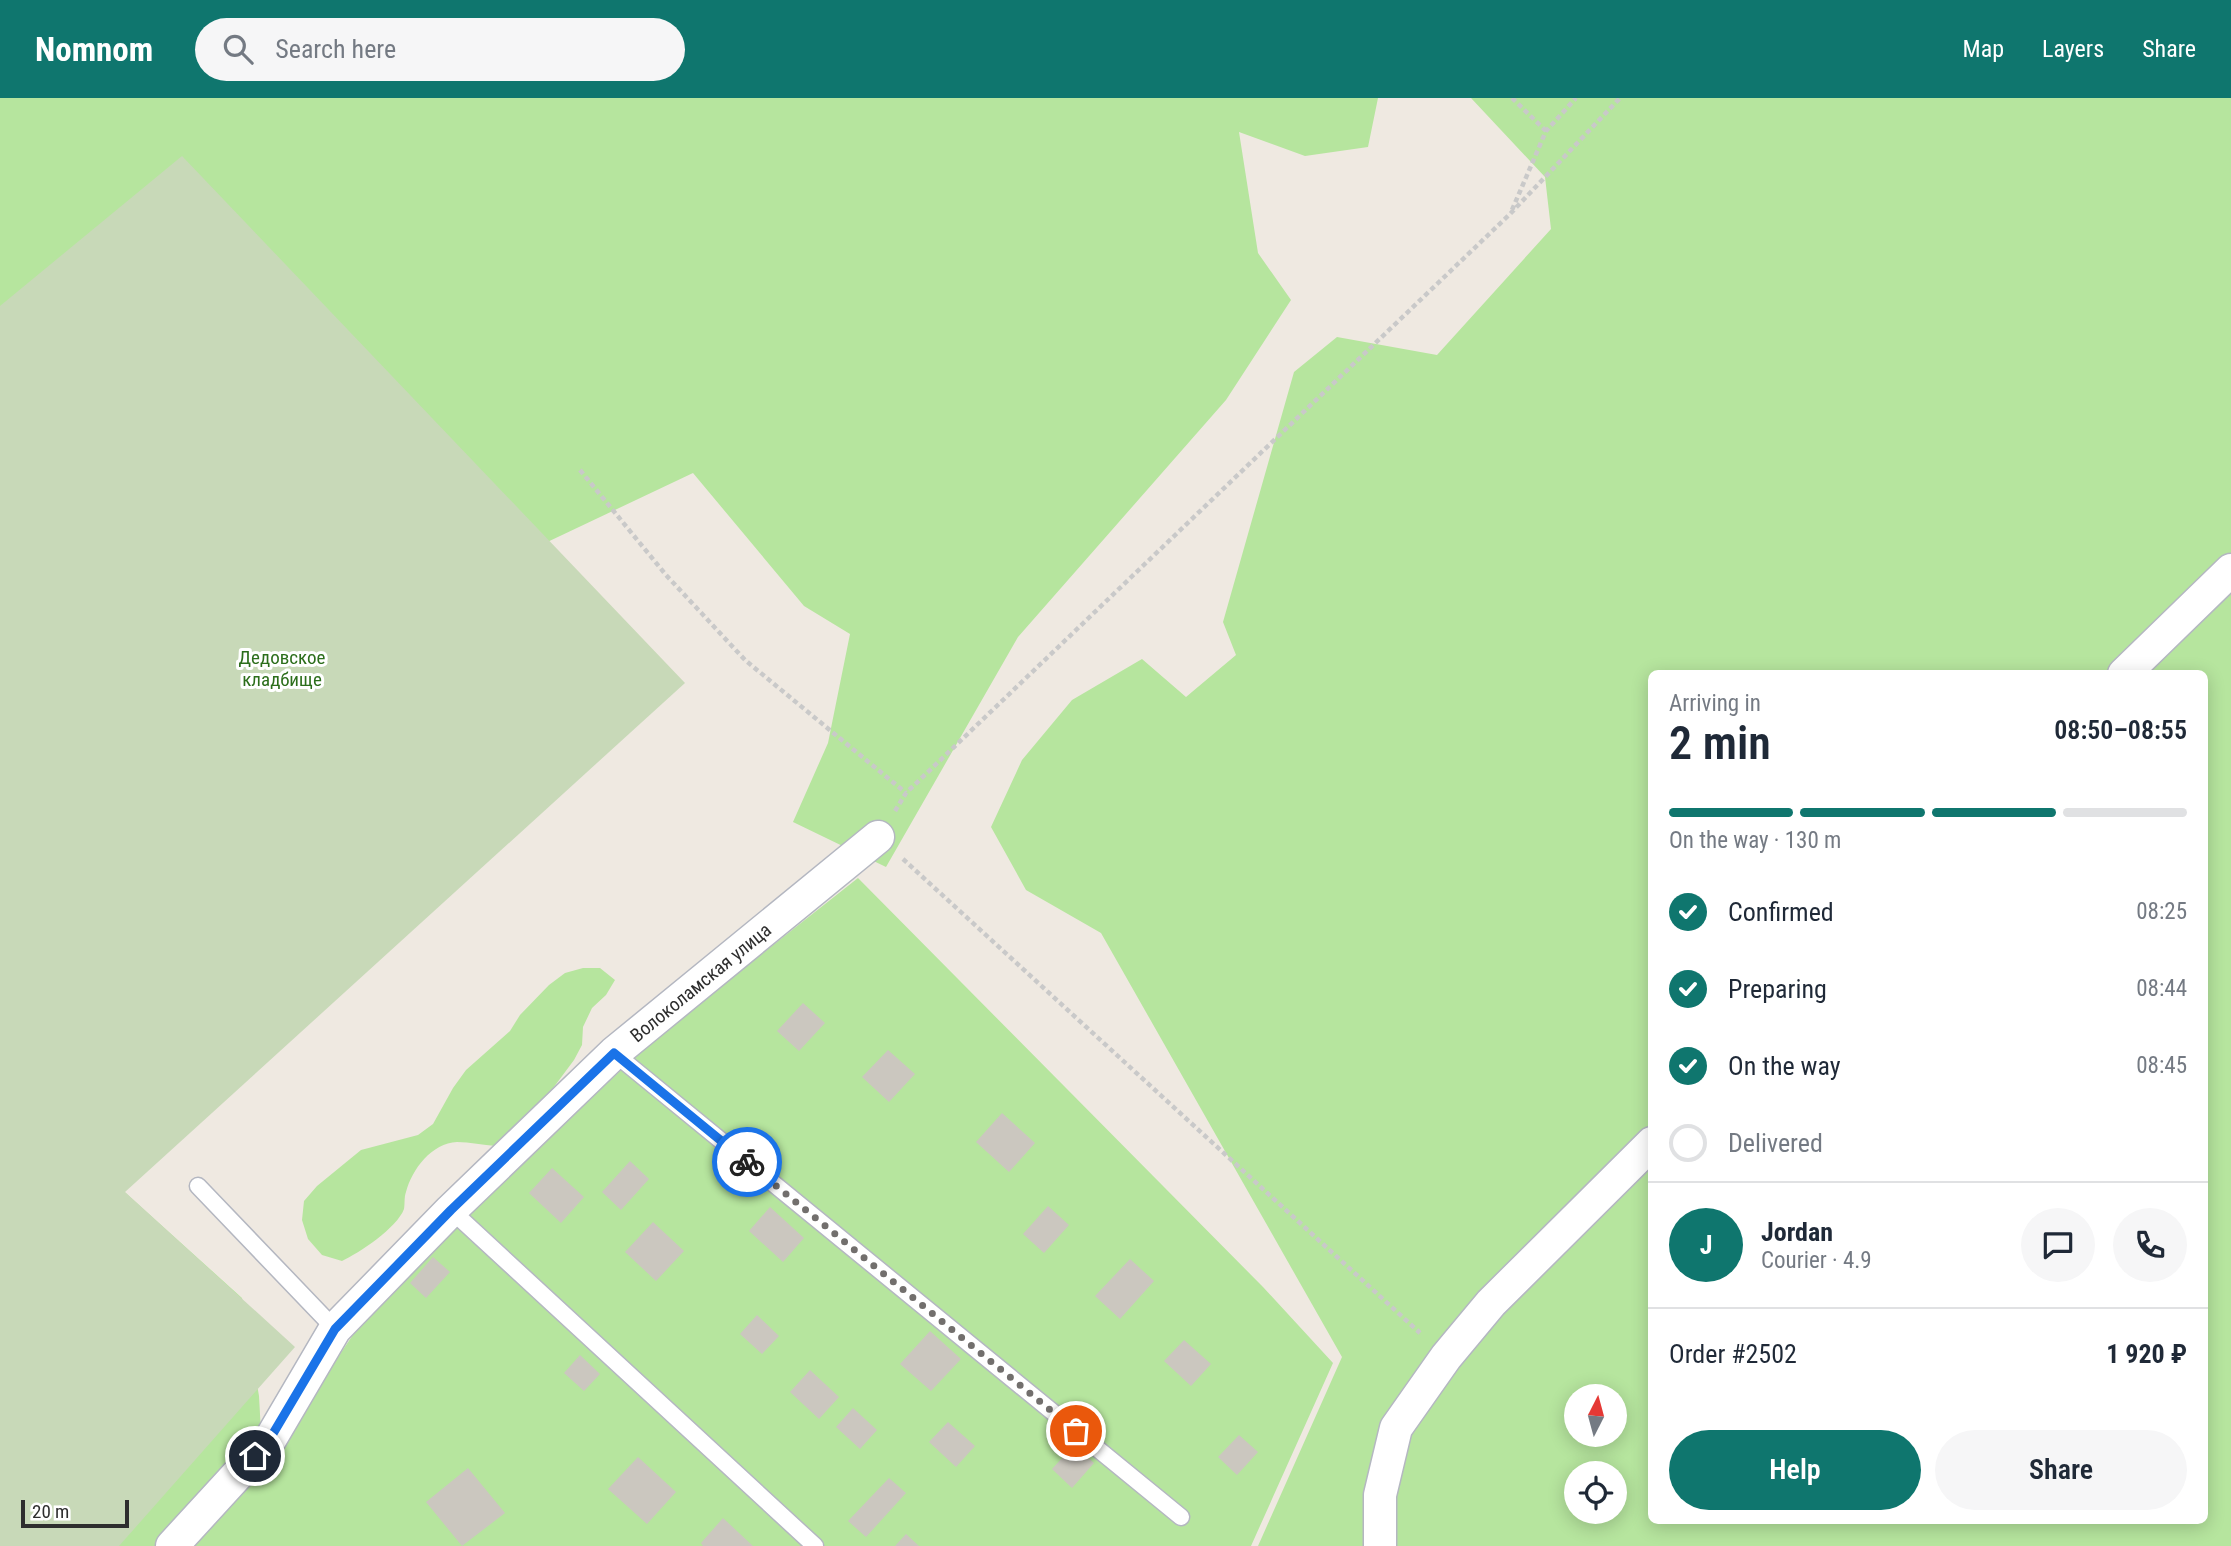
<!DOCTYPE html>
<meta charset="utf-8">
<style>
body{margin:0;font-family:"Roboto Condensed",sans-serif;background:#f6f6f7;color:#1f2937;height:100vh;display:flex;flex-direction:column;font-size:26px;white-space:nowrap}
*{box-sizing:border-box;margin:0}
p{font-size:23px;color:#747a83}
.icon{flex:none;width:38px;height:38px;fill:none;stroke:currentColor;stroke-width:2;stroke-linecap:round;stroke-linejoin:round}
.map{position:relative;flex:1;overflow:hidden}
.details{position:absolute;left:1648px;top:572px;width:560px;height:854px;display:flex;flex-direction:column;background:#fff;border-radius:10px;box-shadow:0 4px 18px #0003}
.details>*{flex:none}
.needle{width:46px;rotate:6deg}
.controls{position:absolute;left:1564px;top:1286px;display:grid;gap:14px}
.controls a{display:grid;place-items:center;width:63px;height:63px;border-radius:50%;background:#fff;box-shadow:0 4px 18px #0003;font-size:35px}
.scale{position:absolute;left:21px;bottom:18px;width:108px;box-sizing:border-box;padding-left:7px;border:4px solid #2e2e2e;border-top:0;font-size:19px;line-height:24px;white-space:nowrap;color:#2e2e2e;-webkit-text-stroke:5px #fff;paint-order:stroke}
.pin{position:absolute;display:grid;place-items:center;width:60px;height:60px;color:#fff;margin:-30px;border:4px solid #fff;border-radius:50%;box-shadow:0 2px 7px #0007}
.courier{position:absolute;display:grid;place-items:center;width:70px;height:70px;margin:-35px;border:5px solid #1a73e8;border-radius:50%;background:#fff;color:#222;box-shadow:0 2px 9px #0007}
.summary em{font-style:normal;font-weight:600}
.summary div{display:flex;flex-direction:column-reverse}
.summary{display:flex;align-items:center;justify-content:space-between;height:119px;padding:0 21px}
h1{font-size:46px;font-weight:600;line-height:52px}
.bar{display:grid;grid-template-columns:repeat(4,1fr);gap:10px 7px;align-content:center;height:84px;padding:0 21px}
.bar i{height:9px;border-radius:5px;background:#e0e1e3}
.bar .on{background:#0f766e}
.bar p{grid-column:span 4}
.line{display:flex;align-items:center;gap:18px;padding:0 21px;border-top:2px solid #e0e1e3}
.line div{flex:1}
.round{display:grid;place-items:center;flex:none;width:74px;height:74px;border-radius:37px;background:#f6f6f7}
ol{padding:0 21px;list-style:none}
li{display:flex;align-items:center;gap:21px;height:77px}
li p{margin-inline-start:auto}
li .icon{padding:7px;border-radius:50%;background:#0f766e;color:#fff;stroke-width:4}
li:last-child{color:#747a83}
li i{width:38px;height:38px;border:4px solid #e0e1e3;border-radius:50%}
.cta{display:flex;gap:14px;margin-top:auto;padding:14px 21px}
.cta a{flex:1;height:80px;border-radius:42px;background:#0f766e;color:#fff;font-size:28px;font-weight:600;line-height:80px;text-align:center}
.cta a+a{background:#f6f6f7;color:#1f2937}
header{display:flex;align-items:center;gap:42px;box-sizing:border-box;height:98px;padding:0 35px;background:#0f766e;color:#fff}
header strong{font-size:33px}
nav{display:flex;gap:38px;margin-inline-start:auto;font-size:24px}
.search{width:490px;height:63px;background:#f6f6f7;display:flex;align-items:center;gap:18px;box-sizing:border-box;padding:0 24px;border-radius:38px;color:#747a83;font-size:26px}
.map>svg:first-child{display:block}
.green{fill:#b6e59e;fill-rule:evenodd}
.cemetery{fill:#c8d9b8}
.building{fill:#cbc7bf}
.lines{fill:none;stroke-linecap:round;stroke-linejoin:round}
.service-casing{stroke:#b4b7c1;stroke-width:19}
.minor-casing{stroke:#b4b7c1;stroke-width:35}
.path{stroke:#c9c9c9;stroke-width:4.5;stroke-dasharray:5 3.5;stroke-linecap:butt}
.service{stroke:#fff;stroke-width:16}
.minor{stroke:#fff;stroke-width:32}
.done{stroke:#726f6d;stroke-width:7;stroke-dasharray:0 12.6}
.route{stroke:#1a73e8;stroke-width:9}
.labels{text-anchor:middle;stroke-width:6;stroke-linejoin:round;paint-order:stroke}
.park-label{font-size:19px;fill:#2c6e1b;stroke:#fff}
.street-label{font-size:19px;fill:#2e2e2e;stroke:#fff}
</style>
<header>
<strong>Nomnom</strong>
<div class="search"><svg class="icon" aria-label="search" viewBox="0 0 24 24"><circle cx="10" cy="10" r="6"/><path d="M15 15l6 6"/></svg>Search here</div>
<nav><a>Map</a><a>Layers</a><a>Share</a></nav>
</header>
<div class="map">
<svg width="2231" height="1448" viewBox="0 0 2231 1448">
<rect width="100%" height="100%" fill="#efe9e1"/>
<path class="green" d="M0,0H1378L1368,49L1305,58L1239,34L1258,155L1291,202L1226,302L1018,539L886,769L793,724L828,645L850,536L804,508L693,375L541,447L0,401Z
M1471,0H2231V1448H1258L1342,1259L1101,835L1026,792L991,729L1022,662L1072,602L1142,561L1186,599L1236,557L1223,524L1294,274L1337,239L1437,257L1551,131L1545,79ZM1652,576H2205V1423H1652ZM1577,1298H1615V1337H1577ZM1577,1376H1615V1414H1577Z
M858,780L1263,1189L1333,1265L1251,1448H0V966L109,1080L242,1200L259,1298L263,1370L363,1222L477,1107L653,942Z
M583,870H600L615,882L606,897L592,910L583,929L582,947L574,962L539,1009L496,1048C483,1047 470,1044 457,1044C432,1045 412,1071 406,1094C404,1099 405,1106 404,1111C397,1130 359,1155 342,1163L322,1157L308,1141L302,1122L304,1103L317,1088L361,1052L418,1037L433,1026L453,990L466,972L510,933L520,917L549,887L565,875Z"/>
<path class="cemetery" d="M182,58L685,585L125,1094L295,1249L119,1448H0V208Z"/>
<path class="building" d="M803,905L825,925L799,953L777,933Z
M888,952L915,976L889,1004L862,979Z
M1002,1015L1035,1045L1009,1074L976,1044Z
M630,1063L649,1081L621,1112L602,1094Z
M552,1070L584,1099L561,1125L529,1095Z
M1048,1108L1069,1127L1044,1155L1023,1136Z
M770,1109L804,1140L783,1164L749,1133Z
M653,1124L684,1153L656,1183L625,1154Z
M433,1159L450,1174L426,1200L410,1185Z
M1130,1161L1154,1183L1120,1221L1095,1198Z
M757,1217L779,1238L762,1256L740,1236Z
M930,1233L961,1261L931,1293L900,1266Z
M1184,1242L1211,1266L1191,1288L1164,1263Z
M580,1257L600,1276L584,1293L564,1275Z
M810,1272L839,1299L819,1321L790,1294Z
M853,1310L877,1332L860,1351L836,1329Z
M948,1324L975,1348L956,1369L929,1344Z
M1239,1337L1258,1354L1237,1377L1218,1359Z
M1074,1347L1094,1365L1072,1390L1052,1371Z
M638,1359L676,1394L647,1426L608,1391Z
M468,1370L505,1415L462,1448L426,1404Z
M889,1380L906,1395L866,1439L848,1423Z
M723,1420L753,1448H703L701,1445Z
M906,1436L919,1448H895Z"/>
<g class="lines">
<g class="service-casing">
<path id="service" d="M614,955L1181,1419
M198,1088L335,1231
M451,1112L815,1448"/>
</g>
<g class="minor-casing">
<g id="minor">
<path d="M2124,576L2231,472"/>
<path id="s1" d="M172,1448L271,1340L335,1231L451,1112L614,955L878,739"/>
<path d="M1380,1448V1397L1396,1330L1446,1259L1491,1205L1652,1045"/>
</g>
</g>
<path class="path" d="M1512,0L1546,33
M1512,112L1546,33L1576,0
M580,372L666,477L745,562L906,695
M895,713L906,695L1510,116L1620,0
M903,761L1420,1235"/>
<use href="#service" class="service"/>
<use href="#minor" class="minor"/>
</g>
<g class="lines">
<path class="done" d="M747,1064L1076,1333"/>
<path class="route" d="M255,1358L271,1339L335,1231L451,1112L614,955L747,1064"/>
</g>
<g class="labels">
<g class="park-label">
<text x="282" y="566">Дедовское<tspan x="282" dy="22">кладбище</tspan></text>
</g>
<g class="street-label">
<text dy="7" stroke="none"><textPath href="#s1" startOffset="777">Волоколамская улица</textPath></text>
</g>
</g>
</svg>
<div class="controls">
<a><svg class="needle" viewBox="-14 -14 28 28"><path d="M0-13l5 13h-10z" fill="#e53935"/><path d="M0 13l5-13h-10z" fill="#747a83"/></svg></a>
<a><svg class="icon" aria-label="locate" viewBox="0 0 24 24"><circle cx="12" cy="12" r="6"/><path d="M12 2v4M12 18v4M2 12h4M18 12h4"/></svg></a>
</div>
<div class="scale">20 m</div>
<div class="pin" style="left:1076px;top:1333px;background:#ea580c"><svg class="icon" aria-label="bag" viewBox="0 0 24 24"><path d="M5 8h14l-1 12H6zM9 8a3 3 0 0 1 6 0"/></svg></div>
<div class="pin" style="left:255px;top:1358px;background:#1f2937"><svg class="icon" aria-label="home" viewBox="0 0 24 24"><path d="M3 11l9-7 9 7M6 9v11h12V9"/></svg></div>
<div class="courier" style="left:747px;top:1064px"><svg class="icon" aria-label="bike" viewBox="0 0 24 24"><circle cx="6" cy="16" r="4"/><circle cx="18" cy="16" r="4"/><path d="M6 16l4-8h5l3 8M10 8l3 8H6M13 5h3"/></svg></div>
<section class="details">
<div class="summary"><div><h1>2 min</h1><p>Arriving in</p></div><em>08:50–08:55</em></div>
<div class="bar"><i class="on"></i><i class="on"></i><i class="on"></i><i></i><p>On the way · 130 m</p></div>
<ol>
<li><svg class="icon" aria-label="check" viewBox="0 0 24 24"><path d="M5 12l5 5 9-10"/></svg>Confirmed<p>08:25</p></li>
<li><svg class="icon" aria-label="check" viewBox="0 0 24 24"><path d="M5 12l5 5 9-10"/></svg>Preparing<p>08:44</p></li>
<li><svg class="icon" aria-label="check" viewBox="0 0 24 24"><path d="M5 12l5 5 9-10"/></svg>On the way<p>08:45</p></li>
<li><i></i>Delivered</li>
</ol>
<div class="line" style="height:126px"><b class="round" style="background:#0f766e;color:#fff">J</b><div><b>Jordan</b><p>Courier · 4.9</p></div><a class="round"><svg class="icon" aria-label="chat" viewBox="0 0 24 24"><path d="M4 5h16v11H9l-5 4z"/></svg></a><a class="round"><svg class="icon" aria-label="phone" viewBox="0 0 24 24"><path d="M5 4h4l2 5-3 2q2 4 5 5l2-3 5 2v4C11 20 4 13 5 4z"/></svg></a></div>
<div class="line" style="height:91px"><div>Order #2502</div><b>1 920 ₽</b></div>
<div class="cta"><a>Help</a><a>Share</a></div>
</section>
</div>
